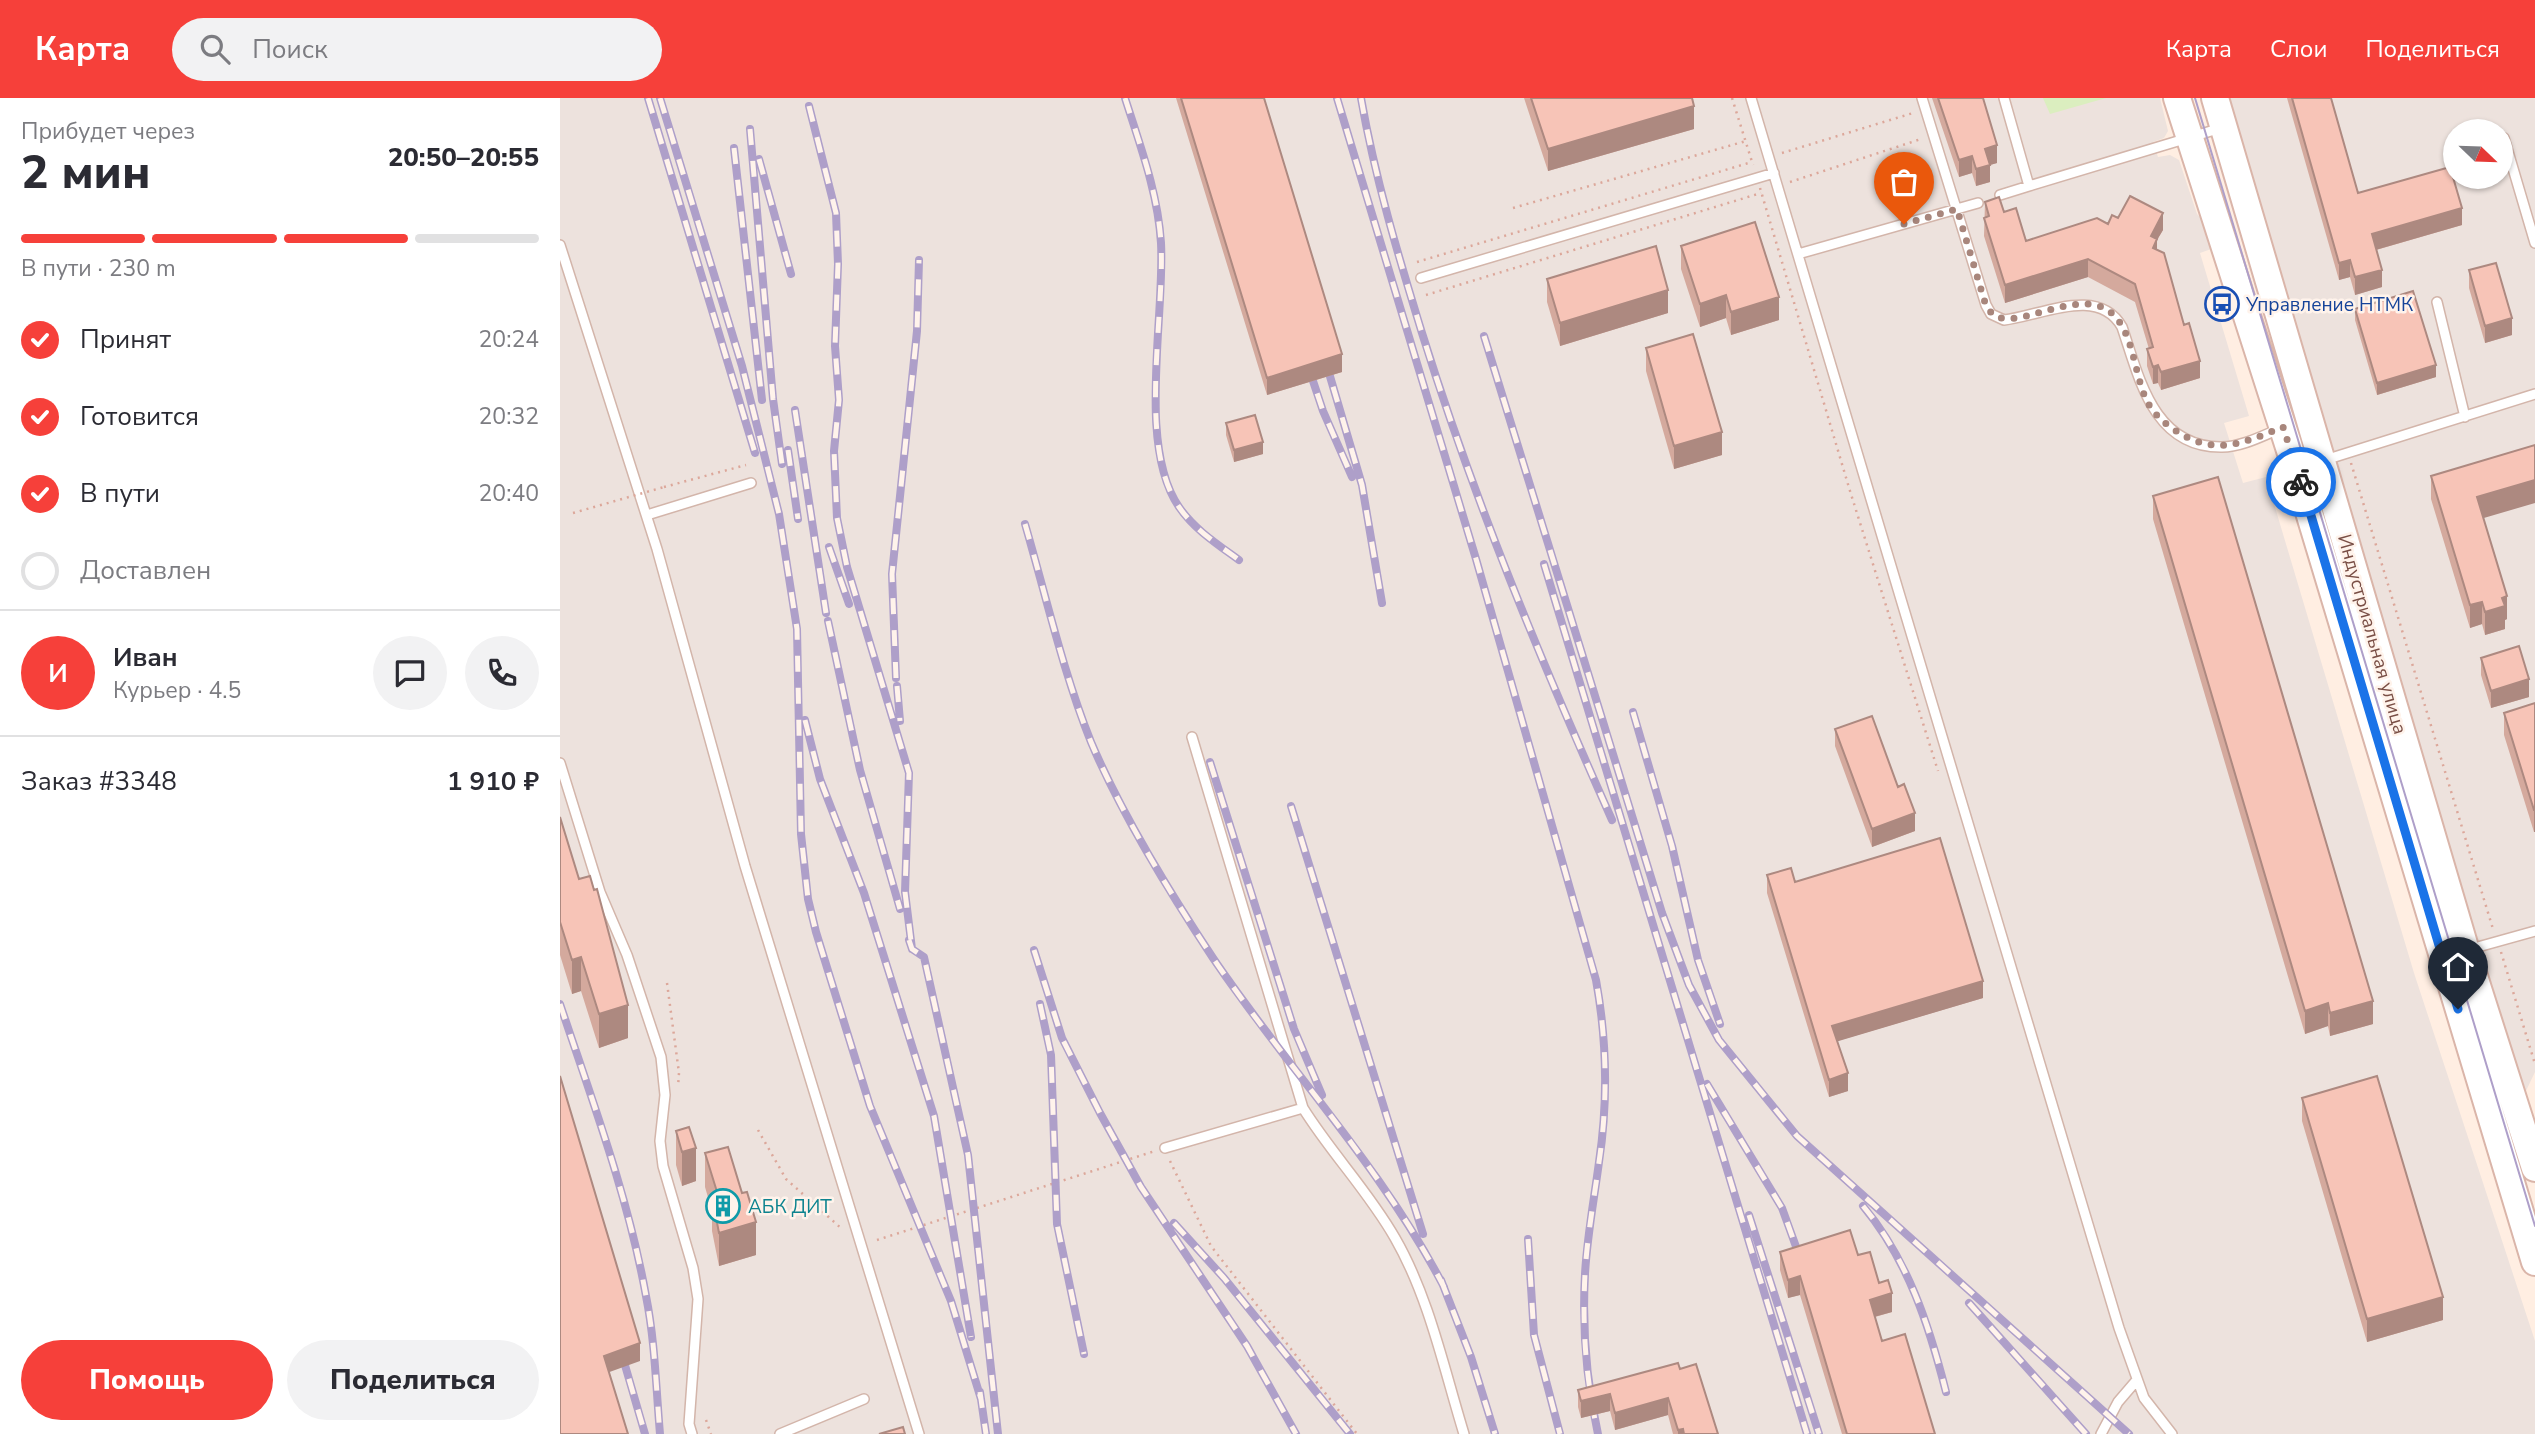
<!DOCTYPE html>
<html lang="ru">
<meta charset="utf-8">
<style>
body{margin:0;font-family:"Nunito Sans",sans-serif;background:#f2f2f3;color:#2b2b33;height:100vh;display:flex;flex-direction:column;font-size:26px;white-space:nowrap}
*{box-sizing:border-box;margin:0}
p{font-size:23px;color:#7c7c81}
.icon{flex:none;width:38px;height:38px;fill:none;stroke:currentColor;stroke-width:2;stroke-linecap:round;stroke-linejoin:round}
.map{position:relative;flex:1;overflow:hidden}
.sheet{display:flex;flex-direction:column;background:#fff;width:560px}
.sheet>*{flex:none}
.needle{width:46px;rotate:113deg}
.buttons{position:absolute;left:1883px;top:21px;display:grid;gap:14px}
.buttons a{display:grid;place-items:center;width:70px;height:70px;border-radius:50%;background:#fff;box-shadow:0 2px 5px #0004;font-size:35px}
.pin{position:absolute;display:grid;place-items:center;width:60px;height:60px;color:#fff;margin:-72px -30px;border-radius:50% 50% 50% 0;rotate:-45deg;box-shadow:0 0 7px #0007}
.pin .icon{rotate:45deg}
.courier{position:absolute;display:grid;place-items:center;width:70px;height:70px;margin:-35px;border:5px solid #1a73e8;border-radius:50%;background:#fff;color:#222;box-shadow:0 2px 9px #0007}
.summary em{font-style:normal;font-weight:800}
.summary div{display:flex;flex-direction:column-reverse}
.summary{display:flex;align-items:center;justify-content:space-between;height:119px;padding:0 21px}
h1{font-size:46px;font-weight:800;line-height:52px}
.bar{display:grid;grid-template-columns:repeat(4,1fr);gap:10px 7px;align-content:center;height:84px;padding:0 21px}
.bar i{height:9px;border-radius:5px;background:#e1e1e2}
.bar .current{background:#f6403a}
.bar p{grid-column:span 4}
.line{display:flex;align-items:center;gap:18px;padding:0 21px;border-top:2px solid #e1e1e2}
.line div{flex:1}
.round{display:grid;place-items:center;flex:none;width:74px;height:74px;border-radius:37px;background:#f2f2f3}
ol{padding:0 21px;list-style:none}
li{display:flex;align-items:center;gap:21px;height:77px}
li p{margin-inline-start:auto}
li .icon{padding:7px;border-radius:50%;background:#f6403a;color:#fff;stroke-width:4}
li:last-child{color:#7c7c81}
li i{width:38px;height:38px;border:4px solid #e1e1e2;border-radius:50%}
.button{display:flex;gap:14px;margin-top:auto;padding:14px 21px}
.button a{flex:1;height:80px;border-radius:42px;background:#f6403a;color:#fff;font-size:28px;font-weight:800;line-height:80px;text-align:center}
.button a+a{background:#f2f2f3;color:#2b2b33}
header{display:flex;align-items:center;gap:42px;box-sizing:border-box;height:98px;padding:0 35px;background:#f6403a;color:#fff}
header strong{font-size:33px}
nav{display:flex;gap:38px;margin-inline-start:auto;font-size:24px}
.search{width:490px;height:63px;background:#f2f2f3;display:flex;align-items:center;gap:18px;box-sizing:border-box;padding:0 24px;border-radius:38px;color:#7c7c81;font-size:26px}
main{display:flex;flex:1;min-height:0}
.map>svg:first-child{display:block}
.industrial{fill:#ede2dd;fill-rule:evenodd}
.green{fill:#dbeebf}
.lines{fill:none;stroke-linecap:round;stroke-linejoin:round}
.lane-casing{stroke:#d3b5aa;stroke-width:12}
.secondary-casing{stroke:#dab5a9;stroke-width:30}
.path{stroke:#dca79a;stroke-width:2.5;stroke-dasharray:2 5;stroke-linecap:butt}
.lane{stroke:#fff;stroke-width:9}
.secondary{stroke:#fff;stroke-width:26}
.tram{stroke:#ae9fc9;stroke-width:2}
.rail-casing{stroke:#ae9fc9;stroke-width:8}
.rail{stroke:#fff3eb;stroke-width:5;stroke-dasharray:16;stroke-linecap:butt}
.path-bridge{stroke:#dca79a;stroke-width:2.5;stroke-dasharray:2 5;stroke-linecap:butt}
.wall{fill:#d4a99d}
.shaded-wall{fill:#ad8980}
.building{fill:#f7c4b7;stroke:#ad8980;stroke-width:2}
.done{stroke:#a8867c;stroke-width:7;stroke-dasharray:0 12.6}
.route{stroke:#1a73e8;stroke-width:9}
.labels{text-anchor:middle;stroke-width:5;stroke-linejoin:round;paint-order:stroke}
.transit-label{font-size:19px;fill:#164399;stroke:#fff3eb;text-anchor:start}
.street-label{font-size:19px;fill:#794e45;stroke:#fff3eb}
.culture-label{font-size:19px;fill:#0d838f;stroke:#fff3eb;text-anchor:start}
</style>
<header>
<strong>Карта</strong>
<div class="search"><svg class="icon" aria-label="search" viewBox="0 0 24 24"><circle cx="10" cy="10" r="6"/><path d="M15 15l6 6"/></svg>Поиск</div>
<nav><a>Карта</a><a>Слои</a><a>Поделиться</a></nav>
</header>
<main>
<section class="sheet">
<div class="summary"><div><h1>2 мин</h1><p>Прибудет через</p></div><em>20:50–20:55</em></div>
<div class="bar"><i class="current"></i><i class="current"></i><i class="current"></i><i></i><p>В пути · 230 m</p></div>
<ol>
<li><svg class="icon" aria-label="check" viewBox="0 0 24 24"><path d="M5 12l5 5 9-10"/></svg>Принят<p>20:24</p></li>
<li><svg class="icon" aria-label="check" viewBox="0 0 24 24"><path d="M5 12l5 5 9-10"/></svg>Готовится<p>20:32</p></li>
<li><svg class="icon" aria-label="check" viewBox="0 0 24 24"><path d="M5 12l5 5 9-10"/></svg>В пути<p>20:40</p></li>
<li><i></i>Доставлен</li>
</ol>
<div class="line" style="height:126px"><b class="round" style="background:#f6403a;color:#fff">И</b><div><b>Иван</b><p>Курьер · 4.5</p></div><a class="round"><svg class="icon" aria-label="chat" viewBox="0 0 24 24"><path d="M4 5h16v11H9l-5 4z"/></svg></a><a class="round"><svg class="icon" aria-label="phone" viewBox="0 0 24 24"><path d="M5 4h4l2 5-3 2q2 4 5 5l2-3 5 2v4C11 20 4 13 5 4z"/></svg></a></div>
<div class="line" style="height:91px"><div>Заказ #3348</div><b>1 910 ₽</b></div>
<div class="button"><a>Помощь</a><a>Поделиться</a></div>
</section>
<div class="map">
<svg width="1975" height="1336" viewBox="0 0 1975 1336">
<rect width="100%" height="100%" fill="#ffeee2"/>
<path class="industrial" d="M0,0H1600L1608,33L1604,40L1593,44L1598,59L1610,57L1619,62L1637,116L1646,125L1654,150L1640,155L1689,318L1664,325L1683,385L1706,379L1854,875L1975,1243V1336H0Z
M1667,0H1975V974L1964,997ZM1895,33H1941V79H1895Z"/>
<path class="green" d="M1483,0H1546L1490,16Z"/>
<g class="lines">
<g class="lane-casing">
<path id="lane" d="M1191,0L1559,1230L1584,1300L1612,1336
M1362,0L1426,207L1431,216L1444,222C1481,218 1538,187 1562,229C1579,279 1593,350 1662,349C1681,349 1702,338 1719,331
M1444,0L1469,88L1661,30
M1944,40L1975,145
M1440,97L1469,88
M0,147L97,451L185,768L359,1336
M1238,156L1418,105
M861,180L1214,75
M1877,204L1905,319
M1765,362L1975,296
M87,417L191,385
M632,639L743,1010
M0,665L40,794L67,857L101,959L105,997L100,1043L103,1068L133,1170L138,1201L129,1326L132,1336
M1907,852L1975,833
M605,1050L743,1010C771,1055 809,1094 835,1140C869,1199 884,1271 904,1336
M220,1336L304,1301
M1541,1336L1558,1304L1576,1283"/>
</g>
<g class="secondary-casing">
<path id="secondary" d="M1617,0L1736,371L1975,1164
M1655,0L1906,853L1975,1070"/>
</g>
<path class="path" d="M1172,0L1193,67
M1222,55L1353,15
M1230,84L1361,41
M1200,90L1290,393L1378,673
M953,110L1186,43
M857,164L1192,64
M866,197L1201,95
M1791,365L1933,831
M104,389L186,367
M1941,854L1975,966
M107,885L119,975L118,989
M198,1032L226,1081L282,1131
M610,1063L651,1148L797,1336
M317,1142L595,1053
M146,1322L151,1336"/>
<use href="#lane" class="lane"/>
<use href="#secondary" class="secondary"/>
<path class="tram" d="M1635,0L1975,1128"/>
<g class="rail-casing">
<path id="rail" d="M88,0L195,355
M100,0L182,268L219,416L237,531L241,736L248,801L256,834L310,1008L391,1203L421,1301
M565,0C580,47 598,95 601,145C605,219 577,348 619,409C634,431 657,446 679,462
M777,0L916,461L1036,882C1047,943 1048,1004 1039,1064C1034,1102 1027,1139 1025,1176C1022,1231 1026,1282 1038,1336
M801,0C815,80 838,157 862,235C914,402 981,563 1052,722
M249,8L276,115L278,166L275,248L279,302L274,353L277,420L287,469L349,675L345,794L352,851
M190,31L213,301L222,366
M174,50L202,302
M199,61L231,176
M924,238L1102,815L1129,887L1159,942L1237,1038L1569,1336
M764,258L802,387L822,505
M747,265L763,313L792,379
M235,312L266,515
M228,352L238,421
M465,426C486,498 503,574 531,644C561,715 610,795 653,860C728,971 822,1069 884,1189
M269,449L289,506
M984,466L1247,1336
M268,523L300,672L340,811
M336,580L332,476L357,233L359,162
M337,588L340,623
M1073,614L1112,748L1138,862L1160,926
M245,622L260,681L304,795L374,1018L411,1239
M650,664L734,931L762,997
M731,708L863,1136
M349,842L352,851L364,859L408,1057L438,1336
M474,852L502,940L540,1015L581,1089L687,1248L736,1336
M0,906C32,1002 68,1098 86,1198C95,1243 96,1290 100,1336
M480,906L491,957L497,1126L524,1256
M1147,986L1222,1110L1243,1168
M1303,1108C1348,1162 1369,1227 1386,1294
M1189,1117L1259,1336
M614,1125L664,1180L790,1336
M968,1141L974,1237L1000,1336
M881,1182L911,1259L935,1336
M1409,1205L1526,1336
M60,1250L85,1336
M420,1294L426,1336"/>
</g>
<use href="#rail" class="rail"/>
<path class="path-bridge" d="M13,415L104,389"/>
</g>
<path class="wall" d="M616,0H704L782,274L707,297Z
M964,0H1132L1134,31L988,73Z
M1372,0H1423L1437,65L1430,67V84L1416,88L1412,75L1399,79Z
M1727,0H1771L1798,95L1902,127L1816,152L1822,189L1795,197L1790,179L1779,182Z
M1425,104L1444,114L1466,143L1548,126L1558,120L1603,132L1597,142V152L1640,280L1601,292L1598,285L1593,286L1587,268V251H1589L1575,204L1528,179L1445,205L1424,138Z
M1121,148L1219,222L1171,237L1166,220L1140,229L1121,171Z
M1909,172L1952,237L1925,245L1909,190Z
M987,181L1108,215L1000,248L987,204Z
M1795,211L1876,279L1817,297L1795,222Z
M1086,250L1162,357L1114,371L1086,273Z
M666,325L703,356L674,364L666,337Z
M1871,378L1923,420L1947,521L1945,522V531L1925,537L1922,526L1910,530L1871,401Z
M1593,398L1813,926L1770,938L1768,928L1745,936L1593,421Z
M1921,560L1969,599L1931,610L1921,577Z
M1975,605V734H1974L1944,637V615Z
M1275,631L1338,689L1355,733L1312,749L1275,648Z
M0,719L68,940L39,950L21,893L12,896L0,857Z
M1207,777L1235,784L1423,900L1277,943L1288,993L1269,999L1207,795Z
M1742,1000L1883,1222L1807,1244L1742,1023Z
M116,1033L136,1083L122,1088L116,1067Z
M145,1055L196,1157L159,1168L152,1133V1113L145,1089Z
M1220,1154L1298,1157L1319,1185L1332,1214L1315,1219L1322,1243L1375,1336H1282L1240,1197L1228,1200L1220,1172Z
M1120,1271L1158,1336H1113L1108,1317L1055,1332L1050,1313L1021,1320L1018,1309V1292Z"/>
<path class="shaded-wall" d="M1134,8V31L988,73V51Z
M1437,47V65L1430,67V84L1416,88V71L1425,51Z
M1412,58V75L1399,79V62Z
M1902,110V127L1812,153V136Z
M1603,115V132L1597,142V158L1593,167L1591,138Z
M1528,161V179L1445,205V187Z
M1790,162V179L1779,182V165Z
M1822,172V189L1795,197V179Z
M1108,192V215L1000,248V225Z
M1166,197V220L1140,229V206Z
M1219,199V222L1171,237V214Z
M1952,220V237L1925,245V228Z
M782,256V274L707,297V280Z
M1640,263V280L1601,292V274Z
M1598,267V285L1593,286V269Z
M1876,267V279L1817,297V285Z
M1162,334V357L1114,371V348Z
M703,344V356L674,364V352Z
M1975,382V405L1917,422V399Z
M1947,498V521L1945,522V531L1925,537V514L1942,500Z
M1922,504V526L1910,530V507Z
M1969,581V599L1931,610V593Z
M1974,712H1975V734H1974Z
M1355,715V733L1312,749V731Z
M21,859V893L12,896V862Z
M1423,883V900L1272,945V928Z
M1813,903V926L1770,938V915Z
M1768,905V928L1745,936V913Z
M68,907V940L39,950V916Z
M1288,975V993L1269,999V982Z
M136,1050V1083L122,1088V1054Z
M196,1124V1157L159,1168V1135Z
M1240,1178V1197L1228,1200V1182Z
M1332,1195V1214L1310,1220V1202Z
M1883,1199V1222L1807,1244V1221Z
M80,1245V1263L44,1276V1258Z
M1050,1296V1313L1021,1320V1303Z
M1108,1300V1317L1055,1332V1315Z
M1123,1331V1336H1118V1332Z"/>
<path class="building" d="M621,0H704L782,256L707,280Z
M971,0H1132L1134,8L988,51Z
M1378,0H1423L1437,47L1425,51L1430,67L1416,71L1412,58L1399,62Z
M1732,0H1771L1798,95L1890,69L1902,110L1812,136L1822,172L1795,179L1790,162L1779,165Z
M1570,98L1603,115L1591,138L1597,141L1593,150L1604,155L1624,227L1629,225L1640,263L1601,274L1598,267L1593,269L1587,251L1593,249L1575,186L1528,161L1445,187L1424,120L1429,118L1425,104L1439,99L1444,114L1456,110L1466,143L1537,120L1548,126L1552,117L1558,120Z
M1195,124L1219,199L1171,214L1166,197L1140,206L1121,148Z
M1096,148L1108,192L1000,225L987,181Z
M1936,165L1952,220L1925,228L1909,172Z
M1853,193L1876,267L1817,285L1795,211Z
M1133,236L1162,334L1114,348L1086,250Z
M695,317L703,344L674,352L666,325Z
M1975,347V382L1917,399L1947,498L1942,500L1945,508L1925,514L1922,504L1910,507L1871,378Z
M1658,379L1813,903L1770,915L1768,905L1745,913L1593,398Z
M1959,548L1969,581L1931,593L1921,560Z
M1975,605V712H1974L1944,615Z
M1312,618L1338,689L1344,686L1355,715L1312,731L1275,631Z
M0,719L19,781L30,778L34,792L37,791L68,907L39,916L21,859L12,862L0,824Z
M1380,740L1423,883L1272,928L1288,975L1269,982L1207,777L1231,770L1235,784Z
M0,978L80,1245L44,1258L68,1336H0Z
M1817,978L1883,1199L1807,1221L1742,1000Z
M129,1029L136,1050L122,1054L116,1033Z
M168,1049L182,1095L187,1094L196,1124L159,1135L152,1099L158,1097L145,1055Z
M1290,1132L1298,1157L1310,1154L1319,1185L1328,1182L1332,1195L1310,1202L1322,1243L1345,1236L1375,1336H1287L1240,1178L1228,1182L1220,1154Z
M1118,1265L1120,1271L1136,1266L1158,1336H1124L1123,1331L1118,1332L1108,1300L1055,1315L1050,1296L1021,1303L1018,1292Z
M343,1329L345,1336H319Z"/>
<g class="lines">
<path class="done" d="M1344,126L1397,111L1426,208C1433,219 1441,222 1455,220C1480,217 1514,200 1539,208C1575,220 1572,276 1588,305C1594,316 1603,324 1613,331C1654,359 1681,346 1723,329L1741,384"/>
<path class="route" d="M1741,384L1898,911"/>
</g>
<defs>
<g id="bus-ring" transform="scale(1.75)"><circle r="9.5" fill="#fff3eb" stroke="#1a4fb4" stroke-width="1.5"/><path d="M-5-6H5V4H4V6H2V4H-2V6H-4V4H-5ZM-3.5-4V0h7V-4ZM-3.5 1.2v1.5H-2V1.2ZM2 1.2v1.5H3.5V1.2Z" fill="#1a4fb4"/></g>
<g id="building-ring" transform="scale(1.75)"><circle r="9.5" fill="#fff3eb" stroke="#0f9aa8" stroke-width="1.5"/><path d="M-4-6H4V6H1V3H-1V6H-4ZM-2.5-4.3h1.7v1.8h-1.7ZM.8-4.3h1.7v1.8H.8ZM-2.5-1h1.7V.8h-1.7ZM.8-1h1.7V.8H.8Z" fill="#0f9aa8"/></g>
</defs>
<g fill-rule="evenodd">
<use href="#bus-ring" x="1662" y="206"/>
<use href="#building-ring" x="163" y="1108"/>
</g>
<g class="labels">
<g class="transit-label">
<text x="1686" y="213">Управление НТМК</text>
</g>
<g class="street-label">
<text transform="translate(1813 536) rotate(74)" y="7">Индустриальная улица</text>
</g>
<g class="culture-label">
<text x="188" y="1115">АБК ДИТ</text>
</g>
</g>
</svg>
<div class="buttons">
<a><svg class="needle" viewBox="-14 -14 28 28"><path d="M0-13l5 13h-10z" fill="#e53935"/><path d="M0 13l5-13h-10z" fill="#7c7c81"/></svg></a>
</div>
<div class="pin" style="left:1344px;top:126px;background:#ea580c"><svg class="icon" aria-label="bag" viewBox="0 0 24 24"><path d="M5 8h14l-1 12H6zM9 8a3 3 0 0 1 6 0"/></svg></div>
<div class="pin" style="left:1898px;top:911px;background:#1f2937"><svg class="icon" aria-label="home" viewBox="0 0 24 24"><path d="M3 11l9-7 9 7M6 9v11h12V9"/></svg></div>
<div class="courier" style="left:1741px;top:384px"><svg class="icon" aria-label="bike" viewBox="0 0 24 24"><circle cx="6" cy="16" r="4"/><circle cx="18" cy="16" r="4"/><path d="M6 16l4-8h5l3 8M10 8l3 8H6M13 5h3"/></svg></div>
</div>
</main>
